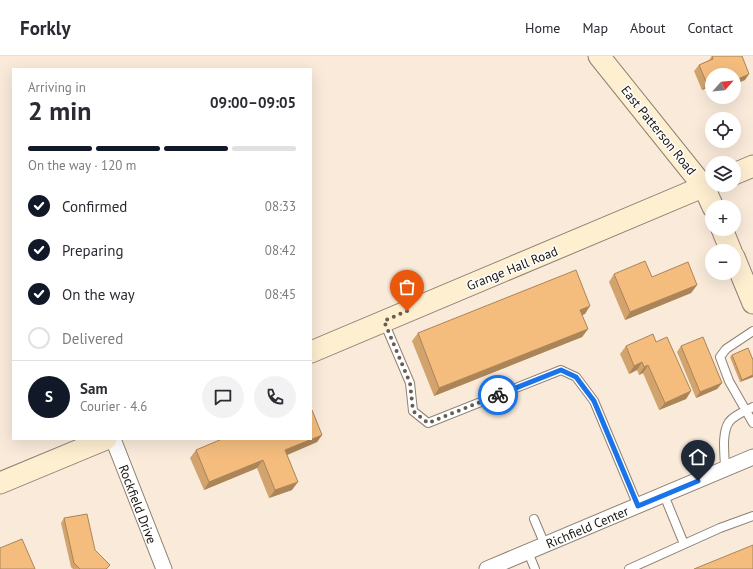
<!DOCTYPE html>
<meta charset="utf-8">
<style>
body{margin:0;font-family:"PT Sans",sans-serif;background:#f2f2f3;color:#2b2b33;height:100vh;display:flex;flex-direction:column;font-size:15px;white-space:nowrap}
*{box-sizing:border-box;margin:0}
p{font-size:13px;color:#7c7c81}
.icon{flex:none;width:22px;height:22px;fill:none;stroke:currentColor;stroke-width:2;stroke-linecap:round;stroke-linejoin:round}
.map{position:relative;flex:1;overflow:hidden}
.panel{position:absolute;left:12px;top:12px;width:300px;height:372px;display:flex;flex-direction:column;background:#fff;border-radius:0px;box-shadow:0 4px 16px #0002}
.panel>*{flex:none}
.needle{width:26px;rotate:63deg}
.tools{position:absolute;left:705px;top:12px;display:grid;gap:8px}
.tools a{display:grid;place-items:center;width:36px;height:36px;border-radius:50%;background:#fff;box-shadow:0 4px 16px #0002;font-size:20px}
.pin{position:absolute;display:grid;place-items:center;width:34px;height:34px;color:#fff;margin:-41px -17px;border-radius:50% 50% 50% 0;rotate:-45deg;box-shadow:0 0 4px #0007}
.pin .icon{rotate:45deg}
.courier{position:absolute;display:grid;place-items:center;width:40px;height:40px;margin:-20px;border:3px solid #1a73e8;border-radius:50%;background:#fff;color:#222;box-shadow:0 1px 5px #0007}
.headline em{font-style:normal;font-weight:700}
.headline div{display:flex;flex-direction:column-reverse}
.headline{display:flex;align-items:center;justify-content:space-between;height:68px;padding:0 16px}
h1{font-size:26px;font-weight:700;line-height:30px}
.bar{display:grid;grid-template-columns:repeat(4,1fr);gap:6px 4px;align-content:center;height:48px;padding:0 16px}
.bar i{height:5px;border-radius:3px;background:#e1e1e2}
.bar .on{background:#111827}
.bar p{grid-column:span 4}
.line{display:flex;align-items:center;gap:10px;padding:0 16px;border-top:1px solid #e1e1e2}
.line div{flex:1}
.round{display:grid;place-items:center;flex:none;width:42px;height:42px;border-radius:21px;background:#f2f2f3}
ol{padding:0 16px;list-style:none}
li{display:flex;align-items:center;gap:12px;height:44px}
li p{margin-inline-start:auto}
li .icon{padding:4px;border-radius:50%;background:#111827;color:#fff;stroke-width:4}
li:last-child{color:#7c7c81}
li i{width:22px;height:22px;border:2px solid #e1e1e2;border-radius:50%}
header{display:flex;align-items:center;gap:24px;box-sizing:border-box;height:56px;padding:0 20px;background:#fff;border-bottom:1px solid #e1e1e2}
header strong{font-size:19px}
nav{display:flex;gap:22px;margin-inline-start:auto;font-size:14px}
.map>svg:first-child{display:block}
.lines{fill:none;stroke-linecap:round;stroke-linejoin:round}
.lane-casing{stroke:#8e8173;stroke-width:10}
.street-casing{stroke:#8e8173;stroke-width:17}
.secondary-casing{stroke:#8e8173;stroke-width:23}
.lane{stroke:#fff;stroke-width:8}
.street{stroke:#fff;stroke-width:15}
.secondary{stroke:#feefd1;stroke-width:21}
.wall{fill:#d2a36c}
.shaded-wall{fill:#ab8458}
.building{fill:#f4bd7e;stroke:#ab8458}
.done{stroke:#665e54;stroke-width:4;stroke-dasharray:0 7.2}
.route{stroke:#1a73e8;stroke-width:5}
.labels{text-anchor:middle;stroke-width:3;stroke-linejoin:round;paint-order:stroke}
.street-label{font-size:13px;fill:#17120c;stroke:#fff}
</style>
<header>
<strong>Forkly</strong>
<nav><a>Home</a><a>Map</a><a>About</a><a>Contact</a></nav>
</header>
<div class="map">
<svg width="753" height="513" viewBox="0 0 753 513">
<rect width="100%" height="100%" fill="#f9eada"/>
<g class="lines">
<g class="lane-casing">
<path id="lane" d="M384,266L410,327L413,355L428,367L561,314L576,321L594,345L638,450
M753,275L726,293L720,301L729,325L753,367
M725,413C725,400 721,378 729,366C734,359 745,355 753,351
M664,439L684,488
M534,463L545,489
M528,496L535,513
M629,513L720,472L753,460"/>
</g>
<g class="street-casing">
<path id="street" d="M113,383L164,513
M487,513L753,401"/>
</g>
<g class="secondary-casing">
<path id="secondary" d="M599,0L704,131L713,151
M734,118L753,110
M722,173L731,195
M734,201L753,247
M311,296L712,127
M0,427L106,383"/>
</g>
<use href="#lane" class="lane"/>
<use href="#street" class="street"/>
<use href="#secondary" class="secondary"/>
</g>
<path class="wall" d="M712,0L745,24L734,19H712V30L702,34L694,15L699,9L709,4Z
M614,218L652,221L697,229L691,237L625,264L609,226Z
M585,258L582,259L588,273L582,281L434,340L412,285L418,277Z
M656,286L691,335L686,343L659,354L643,317L639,319L637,314L629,318L620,298L626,290Z
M681,290L722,327L717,333L696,342L677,296Z
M732,299L753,321L740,326L730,301Z
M322,379L317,386L287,399L292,434L269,442L257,412L204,434L190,402L196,394Z
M64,462L110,509L107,513H73L71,511L61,467Z"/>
<path class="shaded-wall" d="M749,18L745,24L734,29V25Z
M712,26V30L702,34L707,28Z
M697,229L691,237L625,264L630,256Z
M590,250L585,258L574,262L580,254Z
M588,273L582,281L434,340L439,332Z
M642,306L637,314L629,318L634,310Z
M648,309L643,317L639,319L644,311Z
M753,319V321L740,326L742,324Z
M722,327L717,333L696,342L700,336Z
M691,335L686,343L659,354L665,347Z
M322,379L317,386L280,402L285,394Z
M263,404L257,412L204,434L209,426Z
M298,426L292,434L269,442L275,434Z"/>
<path class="building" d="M712,0H742L749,18L734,25V19H712V26L707,28L699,9L713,3Z
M645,205L652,221L688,206L697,229L630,256L614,218Z
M576,214L590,250L580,254L588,273L439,332L418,277Z
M653,278L656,286L667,281L691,335L665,347L648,309L644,311L642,306L634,310L626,290Z
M703,281L722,327L700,336L681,290Z
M748,292L753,304V319L742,324L732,299Z
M311,354H312L322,379L285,394L298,426L275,434L263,404L209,426L196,394L222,383H311Z
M87,458L95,494L110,509L106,513H80L74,507L64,462Z
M22,483L35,513H0V492Z
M753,489V513H694Z"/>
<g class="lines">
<path class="done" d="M407,255L384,265L410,327L413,355L428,367L498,339"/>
<path class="route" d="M498,339L561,314L576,321L594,345L638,450L698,425"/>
</g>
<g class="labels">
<g class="street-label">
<text transform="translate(659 74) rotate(51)" y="5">East Patterson Road</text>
<text transform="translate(512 212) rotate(-22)" y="5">Grange Hall Road</text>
<text transform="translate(138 448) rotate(69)" y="5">Rockfield Drive</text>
<text transform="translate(587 471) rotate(-23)" y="5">Richfield Center</text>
</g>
</g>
</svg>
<div class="tools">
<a><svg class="needle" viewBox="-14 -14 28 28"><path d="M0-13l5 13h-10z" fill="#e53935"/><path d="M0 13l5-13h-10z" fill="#7c7c81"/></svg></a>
<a><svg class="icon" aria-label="locate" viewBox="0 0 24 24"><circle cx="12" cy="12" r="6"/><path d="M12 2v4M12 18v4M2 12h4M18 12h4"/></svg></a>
<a><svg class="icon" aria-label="layers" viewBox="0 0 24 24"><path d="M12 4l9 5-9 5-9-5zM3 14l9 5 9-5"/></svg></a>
<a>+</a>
<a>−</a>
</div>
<div class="pin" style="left:407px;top:255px;background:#ea580c"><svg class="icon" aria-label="bag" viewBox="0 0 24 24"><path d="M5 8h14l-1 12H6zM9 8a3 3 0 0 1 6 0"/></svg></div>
<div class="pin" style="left:698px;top:425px;background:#1f2937"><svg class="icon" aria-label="home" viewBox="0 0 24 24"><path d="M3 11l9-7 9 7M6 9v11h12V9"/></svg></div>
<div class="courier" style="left:498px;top:339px"><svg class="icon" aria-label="bike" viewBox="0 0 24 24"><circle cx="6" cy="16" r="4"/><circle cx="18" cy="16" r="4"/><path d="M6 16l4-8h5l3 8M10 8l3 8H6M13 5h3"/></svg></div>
<section class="panel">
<div class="headline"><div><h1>2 min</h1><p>Arriving in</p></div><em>09:00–09:05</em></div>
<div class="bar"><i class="on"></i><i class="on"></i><i class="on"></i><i></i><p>On the way · 120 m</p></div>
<ol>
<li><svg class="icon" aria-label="check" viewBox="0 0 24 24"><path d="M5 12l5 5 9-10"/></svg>Confirmed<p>08:33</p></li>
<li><svg class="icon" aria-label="check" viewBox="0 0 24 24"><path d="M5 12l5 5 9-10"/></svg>Preparing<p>08:42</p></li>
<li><svg class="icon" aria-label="check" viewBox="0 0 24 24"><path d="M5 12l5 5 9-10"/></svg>On the way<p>08:45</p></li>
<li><i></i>Delivered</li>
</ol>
<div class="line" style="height:72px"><b class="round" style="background:#111827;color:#fff">S</b><div><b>Sam</b><p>Courier · 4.6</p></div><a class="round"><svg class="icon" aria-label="chat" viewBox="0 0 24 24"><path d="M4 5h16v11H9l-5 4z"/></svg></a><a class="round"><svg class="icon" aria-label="phone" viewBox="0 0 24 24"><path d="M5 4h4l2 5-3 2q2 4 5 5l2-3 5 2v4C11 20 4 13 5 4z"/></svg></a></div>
</section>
</div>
